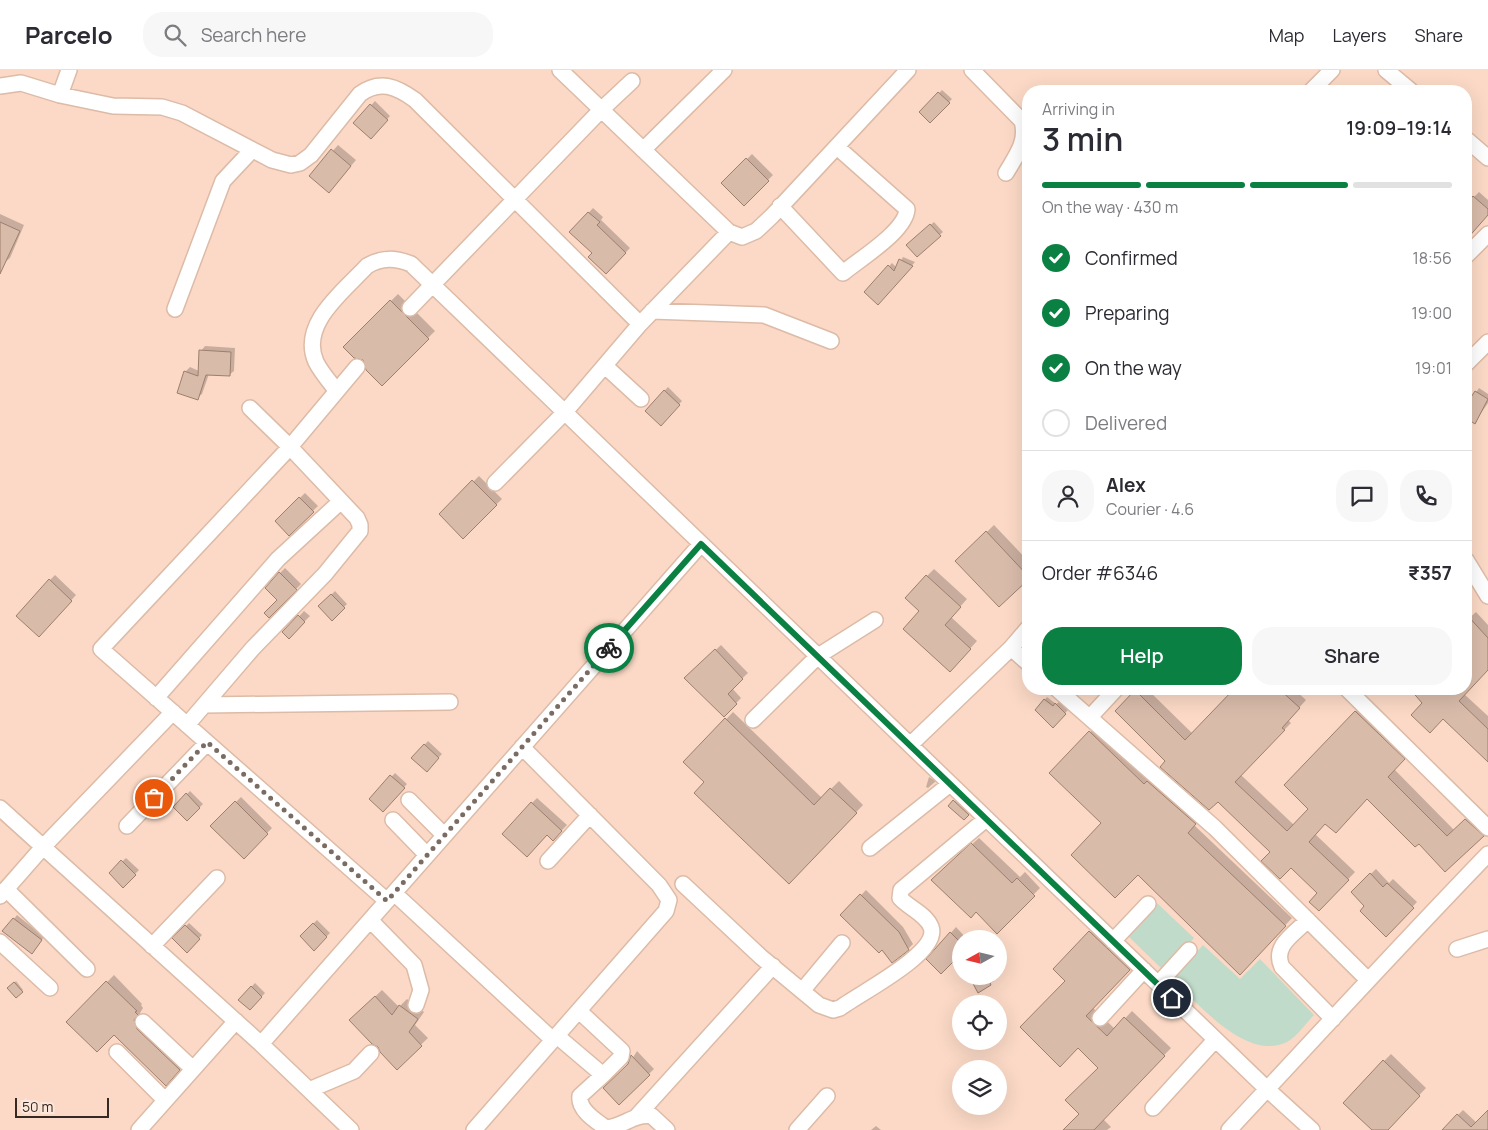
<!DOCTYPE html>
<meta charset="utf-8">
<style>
body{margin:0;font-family:Manrope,sans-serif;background:#f7f7f7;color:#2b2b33;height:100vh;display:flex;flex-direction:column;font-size:19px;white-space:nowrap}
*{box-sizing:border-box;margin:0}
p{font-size:16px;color:#7c7c81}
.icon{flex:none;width:28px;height:28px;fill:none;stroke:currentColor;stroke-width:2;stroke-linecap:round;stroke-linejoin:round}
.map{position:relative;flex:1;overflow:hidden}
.drawer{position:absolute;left:1022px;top:15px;width:450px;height:610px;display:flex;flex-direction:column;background:#fff;border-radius:20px;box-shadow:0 5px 20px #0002}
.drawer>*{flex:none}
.needle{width:32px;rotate:262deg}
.buttons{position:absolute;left:952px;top:860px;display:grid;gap:10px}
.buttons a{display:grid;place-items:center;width:55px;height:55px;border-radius:50%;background:#fff;box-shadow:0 5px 20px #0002;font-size:25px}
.scale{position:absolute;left:15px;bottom:12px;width:94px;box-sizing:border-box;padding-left:5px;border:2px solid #362922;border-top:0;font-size:14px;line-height:18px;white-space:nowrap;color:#362922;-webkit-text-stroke:4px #fce7db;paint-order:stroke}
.pin{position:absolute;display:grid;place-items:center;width:42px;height:42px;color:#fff;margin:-21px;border:2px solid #fff;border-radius:50%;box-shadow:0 1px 5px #0007}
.courier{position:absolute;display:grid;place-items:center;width:50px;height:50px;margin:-25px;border:4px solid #0b8043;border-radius:50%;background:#fff;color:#222;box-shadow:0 1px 6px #0007}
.overview em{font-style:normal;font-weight:600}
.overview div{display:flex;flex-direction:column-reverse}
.overview{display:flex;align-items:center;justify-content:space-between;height:85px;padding:0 20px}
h1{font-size:32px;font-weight:600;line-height:38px}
.bar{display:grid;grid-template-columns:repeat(4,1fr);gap:8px 5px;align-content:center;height:60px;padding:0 20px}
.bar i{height:6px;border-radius:4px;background:#e1e1e2}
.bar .selected{background:#0b8043}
.bar p{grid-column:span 4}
.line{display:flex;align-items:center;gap:12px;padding:0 20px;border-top:1px solid #e1e1e2}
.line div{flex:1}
.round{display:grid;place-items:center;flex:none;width:52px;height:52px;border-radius:20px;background:#f7f7f7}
ol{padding:0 20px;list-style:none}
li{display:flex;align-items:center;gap:15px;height:55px}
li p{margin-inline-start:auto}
li .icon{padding:5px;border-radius:50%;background:#0b8043;color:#fff;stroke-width:4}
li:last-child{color:#7c7c81}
li i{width:28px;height:28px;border:2px solid #e1e1e2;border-radius:50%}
.cta{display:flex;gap:10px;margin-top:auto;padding:10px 20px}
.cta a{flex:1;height:58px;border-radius:20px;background:#0b8043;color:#fff;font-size:20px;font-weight:600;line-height:58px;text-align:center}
.cta a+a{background:#f7f7f7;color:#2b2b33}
header{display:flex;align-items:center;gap:30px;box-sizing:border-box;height:70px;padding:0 25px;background:#fff;border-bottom:1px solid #e1e1e2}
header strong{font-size:24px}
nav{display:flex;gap:28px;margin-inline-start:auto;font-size:18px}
.search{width:350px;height:45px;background:#f7f7f7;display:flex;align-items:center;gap:12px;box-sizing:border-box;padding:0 18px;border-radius:20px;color:#7c7c81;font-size:19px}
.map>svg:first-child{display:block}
.built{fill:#fbd9c6;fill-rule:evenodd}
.green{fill:#c1dbca}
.shadow{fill:#0003}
.building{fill:#d9bbaa;stroke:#9e7f6d}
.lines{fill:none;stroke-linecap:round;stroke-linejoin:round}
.minor-casing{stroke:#dcbba7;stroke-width:18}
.minor{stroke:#fff;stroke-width:15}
.done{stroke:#7b6c63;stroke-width:5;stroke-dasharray:0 9}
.route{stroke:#0b8043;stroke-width:6}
</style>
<header>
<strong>Parcelo</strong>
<div class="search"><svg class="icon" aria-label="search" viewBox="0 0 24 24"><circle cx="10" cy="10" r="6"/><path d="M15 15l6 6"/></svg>Search here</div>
<nav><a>Map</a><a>Layers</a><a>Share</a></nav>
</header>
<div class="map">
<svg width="1488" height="1060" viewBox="0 0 1488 1060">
<rect width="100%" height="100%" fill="#fce7db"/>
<path class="built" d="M0,0H1488V1060H0ZM1029,21H1466V619H1029ZM961,869H999V906H961ZM961,934H999V971H961ZM961,999H999V1036H961Z"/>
<path class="green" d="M1157,833L1194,868L1164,901L1127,865Z
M1203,875L1240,909L1260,889L1314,945C1306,953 1297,967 1287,972C1246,992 1198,933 1172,909Z"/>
<path class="shadow" d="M1255,15L1261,21H1247Z
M942,20L952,29L930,52L921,42Z
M375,31L390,46L374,64L355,53Z
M338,75L356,90L334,116L311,106Z
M752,84L773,105L744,134L723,113Z
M1029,98V108L1024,103Z
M1479,122L1488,130V144L1474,127Z
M593,138L603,147L601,150L630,178L606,203L594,183L571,162Z
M0,144L24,155L10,188L4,193L0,191Z
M934,152L943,162L917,185L908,175Z
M903,187L915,192L878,233L866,222L892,193L897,198Z
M398,224L435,261L382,314L364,289L345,277Z
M205,276L235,278L234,301L229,305L209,304L202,324L197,328L185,302L190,297L199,301L201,281Z
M668,317L682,331L661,354L646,340Z
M1479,318L1488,324V333L1475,352L1466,337Z
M479,406L502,429L463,467L441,444Z
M305,423L318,436L289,464L276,451Z
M994,455L1029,492V507L957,491Z
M285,498L301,514L269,547L278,530L280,503Z
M934,499L967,529L951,547L977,571L957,593L921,541L927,506Z
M55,505L76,525L44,560L50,510Z
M335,521L347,534L332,549L320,536Z
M304,541L310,546L289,567L284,562Z
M1476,542L1488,555V598L1464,624L1488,646V687L1424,633L1411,619H1466L1474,580L1466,551Z
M721,575L748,603L732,618L741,628L724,646L686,608Z
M1138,619H1147L1193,664L1235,619H1294L1306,630L1288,650L1291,653L1241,705L1294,755L1310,738L1285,715L1362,635L1411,681L1394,699L1454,760L1473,743L1488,761L1483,765L1419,772L1367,727L1326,752L1315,764L1355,802L1319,840V823L1218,730L1167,691L1116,641Z
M1047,627L1056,634L1059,632L1068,640L1053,656L1037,640Z
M733,642L822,728L839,711L863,735L789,813L705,712L685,692Z
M1097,655L1203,746L1194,755L1292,848L1247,896L1051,703Z
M428,671L442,684L427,700L413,688Z
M395,703L407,714L383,740L371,729Z
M929,707L936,711L928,718L926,717Z
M190,721L203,734L187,750L174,737Z
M241,727L272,758L244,787L212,756Z
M537,728L567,755L553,769L532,733Z
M958,728L972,741L964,749L950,736Z
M979,768L1020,807L1025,802L1040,818L997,862L940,803Z
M126,788L139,800L123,816L110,803Z
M1376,799L1389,813L1393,809L1417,832L1386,865L1366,836L1352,822Z
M866,820L903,857L913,874L908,879L882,878L842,845Z
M17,845L44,867L35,879L14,849Z
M317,850L330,863L314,879L301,866Z
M189,853L202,865L187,881L174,868Z
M1097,855L1136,892L1093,938L1115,959L1132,941L1171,978L1103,1049L1111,1057L1107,1060H1073L1099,998L1066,911L1055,899Z
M956,857L967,869H961V882L941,903L928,889Z
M114,905L142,934L141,935L143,938L140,943L142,952L186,993L172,1008L114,964L68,952Z
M974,906H991L994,911L978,921Z
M16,911L23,920L16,926L9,918Z
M255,913L265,923L250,939L240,929Z
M382,920L399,937L407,929L424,942L415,955L428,968L397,998L379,976L351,950Z
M637,981L654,999L619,1033L629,994Z
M1391,984L1426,1018L1386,1060H1373L1384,991Z
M1463,1040L1477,1053L1488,1041V1060H1443Z
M876,1056L881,1060H871Z"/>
<path class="building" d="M938,22L950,33L930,53L919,42Z
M370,34L388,50L371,69L353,53Z
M331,79L351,96L329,123L309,106Z
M746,88L769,111L744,136L721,113Z
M1473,126L1488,139V145L1466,170V134Z
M588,142L600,152L597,155L626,183L606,204L588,187L592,183L569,162Z
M0,152L20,161L0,204Z
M930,154L941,166L917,187L906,175Z
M899,189L913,196L878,235L864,222L888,195L894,201Z
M390,230L429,269L382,316L366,300L363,290L354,288L343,277Z
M199,280L231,282L230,306L206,305L198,330L177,323L184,301L198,306Z
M664,320L680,335L661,356L645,341Z
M1475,321L1488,329L1475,354L1466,348V335Z
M472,410L497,435L463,469L439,444Z
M299,427L314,442L289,466L275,451Z
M986,461L1029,507V509L999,537L955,491Z
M279,502L297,520L269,548L264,543L277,530L265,518Z
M926,505L961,537L945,555L971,579L950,602L903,559L919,541L905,528Z
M49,509L72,531L39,567L16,546Z
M331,524L345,538L332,551L318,536Z
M1466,544L1488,568V600L1459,631L1488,659V692L1443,649L1430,663L1411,645L1422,633L1410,619H1466V586L1472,580L1466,574Z
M298,545L305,552L289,569L282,562Z
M715,579L743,609L728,624L737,634L724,647L684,608Z
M1234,619H1279L1300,638L1282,658L1285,660L1235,712L1287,761L1308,739L1284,715L1355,641L1405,689L1388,707L1447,766L1465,749L1484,766L1445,802L1419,774L1415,777L1367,729L1336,763L1325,754L1309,772L1349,810L1319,841L1309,832L1317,823L1291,798L1280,809L1261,791L1270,782L1218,732L1209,740L1160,697L1165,691L1115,641L1135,620L1185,670Z
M1044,629L1053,636L1055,633L1066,644L1053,658L1035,640Z
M725,648L814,735L830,718L857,743L789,814L694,723L704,712L683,692Z
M1089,661L1144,714L1147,711L1196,754L1188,763L1286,856L1240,905L1138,805L1115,828L1071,785L1101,753L1049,703Z
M424,674L439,688L427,702L411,688Z
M390,705L405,718L383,742L369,729Z
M186,723L200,738L187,751L173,737Z
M953,730L969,745L964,750L948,736Z
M235,731L268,764L244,789L210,756Z
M531,732L562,761L553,771L547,765L527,787L502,764Z
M971,773L1012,813L1017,808L1035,826L997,864L976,842L971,848L931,810Z
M121,790L136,805L123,818L109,803Z
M1370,803L1383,817L1387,813L1414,838L1386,867L1360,841L1364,836L1351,822Z
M860,824L899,862L909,880L892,893L882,880L879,883L840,845Z
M13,848L42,870L32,884L2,861Z
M313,853L327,867L314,881L300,866Z
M185,855L200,869L187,883L172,868Z
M1089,861L1130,900L1086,946L1107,966L1124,947L1165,986L1094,1060H1063L1079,1044L1065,1030L1098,998L1078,978L1060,997L1020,957L1065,911L1053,899Z
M950,862L961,873V884L941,904L926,889Z
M969,906H987L991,915L978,923Z
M106,911L137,941L135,942L138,945L134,950L137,959L180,1000L166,1016L114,965L97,982L66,952Z
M14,912L23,922L16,928L7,918Z
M251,916L262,927L250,940L238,930Z
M375,926L392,945L399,935L418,949L409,962L422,976L397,1000L380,982L378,977L372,974L349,950Z
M631,985L650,1005L619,1035L603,1018L628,994Z
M1383,990L1420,1026L1388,1060H1372L1343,1033Z
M1488,1040V1060H1442L1457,1044L1471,1057Z"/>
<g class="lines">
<g class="minor-casing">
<path id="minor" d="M560,0L729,162L742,167L756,161L772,146L908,0
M972,0L1022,51C1028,71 1016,86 1006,103
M1386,0L1411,21
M0,16L21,13L60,25L113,36L162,37L182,43L272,90L291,95L300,93L311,85L360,24C380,9 397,17 415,30L640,254
M1311,21L1332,0
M60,25L69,0
M1466,69L1488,88
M643,80L724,0
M780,136L843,203C861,188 906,161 907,139L837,77
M1466,186L1488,164
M410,238L601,40L632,11
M175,239L223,111L252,80
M652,241L764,245L831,271
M1466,294L1488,272
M605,296L641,329
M357,297L290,377L101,579L387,831
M336,320C329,311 321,302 316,292C299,254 344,221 367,196C382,187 395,188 411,194L1267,1019L1312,1060
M495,413L565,342L640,254L729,162
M1466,490L1488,526
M1011,578L1029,557
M1057,619L1215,758L1367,909
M1347,619L1488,758
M156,628L278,489L340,432
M204,635L450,632
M1090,647L1116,619
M753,650L818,586L875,550
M187,655L253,578L325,504L360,461V455L357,448L290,377L250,338
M910,675L1011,578L1029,594
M409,730L444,765
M0,738L261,974L701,474
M393,750L427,785
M127,756L207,673
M870,778L950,714
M548,791L590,745
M683,814L761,887L819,935L833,940L840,938C858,924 941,883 931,857C926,844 909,838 900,828L901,820L986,749
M6,819L87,899
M394,823L553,970
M0,826L43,777L173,642
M370,850L414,895L421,920L416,935
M1308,850C1294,864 1272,876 1282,897L1333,949
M1113,871L1148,834
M0,872L50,918
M152,876L217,808
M1457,879L1488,869
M1158,914L1189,880
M802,921L842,873
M579,941L622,981L621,987L603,1005
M1100,948L1144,900
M143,952L193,999
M557,966L603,1005L580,1026C578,1040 596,1051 606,1058C623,1057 634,1043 652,1046L667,1060
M261,974L351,1060
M117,982L165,1030
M309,1020L354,1001L371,983
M1153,1038L1215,970
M637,1046L773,896
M139,1060L236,951
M474,1060L666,841L669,830L659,815L522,677
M797,1060L827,1026
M1229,1060C1315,968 1400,875 1488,784"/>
</g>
<use href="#minor" class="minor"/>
</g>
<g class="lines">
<path class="done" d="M154,728L207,672L387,831L609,578"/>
<path class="route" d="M609,578L701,474L1172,928"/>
</g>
</svg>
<div class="buttons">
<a><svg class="needle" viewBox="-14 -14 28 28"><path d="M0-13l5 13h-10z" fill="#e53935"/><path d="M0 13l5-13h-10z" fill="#7c7c81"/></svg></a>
<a><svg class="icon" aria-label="locate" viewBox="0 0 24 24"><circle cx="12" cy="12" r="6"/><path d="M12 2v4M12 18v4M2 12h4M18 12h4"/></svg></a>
<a><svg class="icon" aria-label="layers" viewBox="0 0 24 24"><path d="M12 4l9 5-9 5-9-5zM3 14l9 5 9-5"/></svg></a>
</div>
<div class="scale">50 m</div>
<div class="pin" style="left:154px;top:728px;background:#ea580c"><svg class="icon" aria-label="bag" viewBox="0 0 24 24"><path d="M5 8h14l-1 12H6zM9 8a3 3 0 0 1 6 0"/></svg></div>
<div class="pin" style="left:1172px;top:928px;background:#1f2937"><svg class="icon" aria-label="home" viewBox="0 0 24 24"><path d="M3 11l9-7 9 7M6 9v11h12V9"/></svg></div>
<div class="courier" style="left:609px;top:578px"><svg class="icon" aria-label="bike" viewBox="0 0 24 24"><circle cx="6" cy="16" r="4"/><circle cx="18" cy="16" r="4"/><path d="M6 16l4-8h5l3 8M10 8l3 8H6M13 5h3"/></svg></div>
<section class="drawer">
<div class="overview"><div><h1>3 min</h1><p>Arriving in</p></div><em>19:09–19:14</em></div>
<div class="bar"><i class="selected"></i><i class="selected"></i><i class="selected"></i><i></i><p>On the way · 430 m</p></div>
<ol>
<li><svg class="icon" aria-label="check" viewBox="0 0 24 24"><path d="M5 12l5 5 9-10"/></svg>Confirmed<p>18:56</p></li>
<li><svg class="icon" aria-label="check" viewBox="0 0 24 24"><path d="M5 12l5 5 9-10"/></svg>Preparing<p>19:00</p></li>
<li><svg class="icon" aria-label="check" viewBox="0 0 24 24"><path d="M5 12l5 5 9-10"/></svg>On the way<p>19:01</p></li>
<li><i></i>Delivered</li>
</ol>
<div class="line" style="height:90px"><a class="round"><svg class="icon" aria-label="person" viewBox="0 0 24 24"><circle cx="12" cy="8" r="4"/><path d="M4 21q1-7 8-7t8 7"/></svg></a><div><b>Alex</b><p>Courier · 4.6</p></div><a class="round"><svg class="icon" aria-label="chat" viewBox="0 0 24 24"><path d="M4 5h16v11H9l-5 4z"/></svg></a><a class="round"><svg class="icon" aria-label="phone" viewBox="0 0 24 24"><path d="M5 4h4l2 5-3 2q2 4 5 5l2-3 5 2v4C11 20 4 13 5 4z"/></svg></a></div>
<div class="line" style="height:65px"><div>Order #6346</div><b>₹357</b></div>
<div class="cta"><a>Help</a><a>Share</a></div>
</section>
</div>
